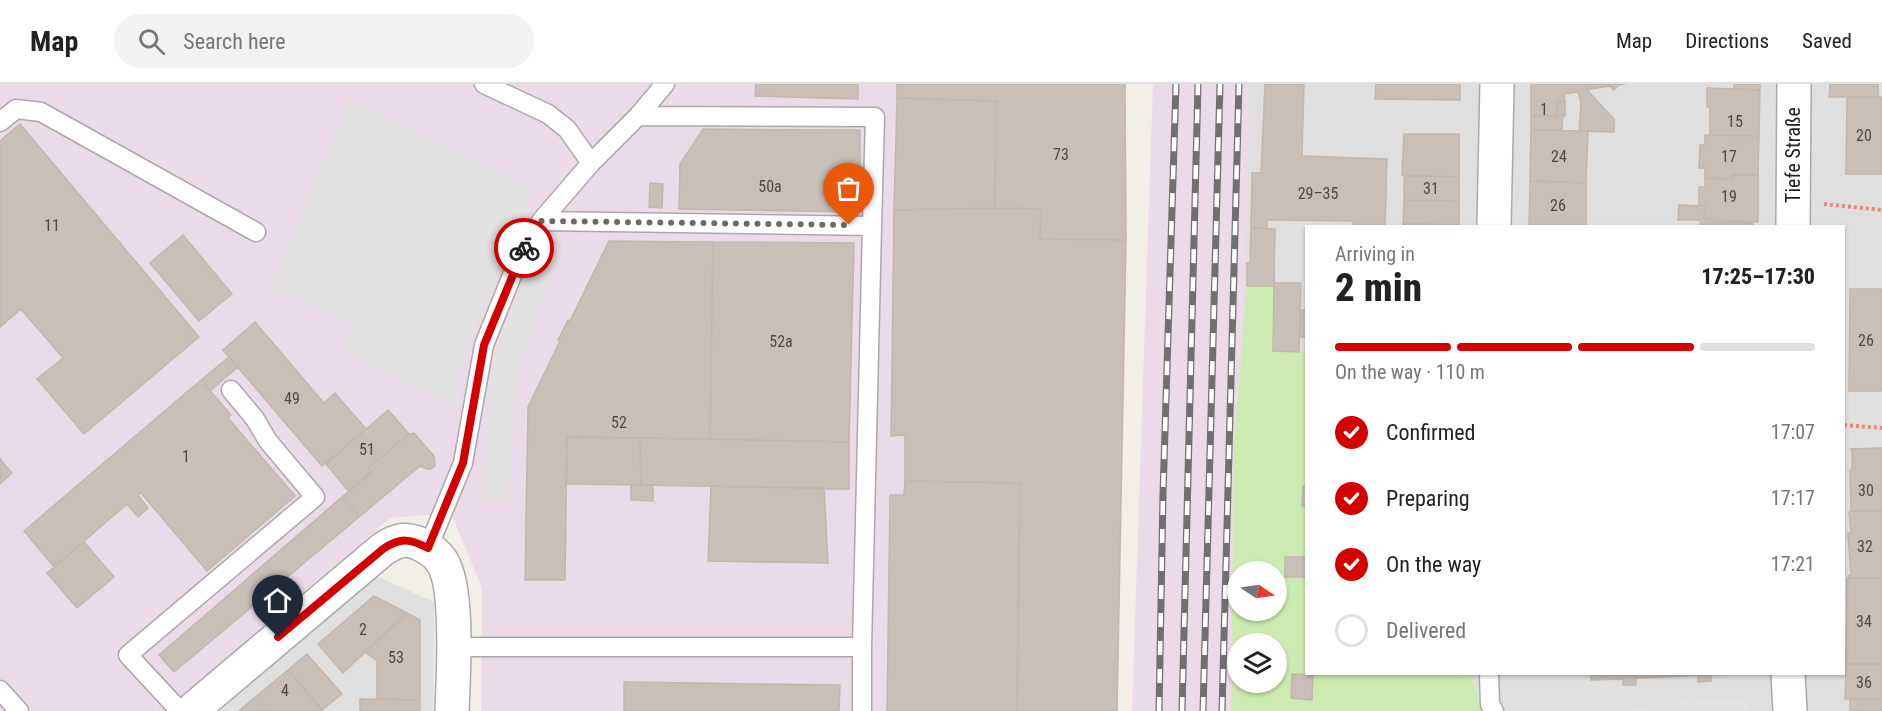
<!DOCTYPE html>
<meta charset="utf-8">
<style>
body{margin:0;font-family:"Roboto Condensed",sans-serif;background:#f2f2f2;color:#222;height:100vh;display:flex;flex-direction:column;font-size:22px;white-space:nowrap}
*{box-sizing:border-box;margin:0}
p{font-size:20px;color:#767676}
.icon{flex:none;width:33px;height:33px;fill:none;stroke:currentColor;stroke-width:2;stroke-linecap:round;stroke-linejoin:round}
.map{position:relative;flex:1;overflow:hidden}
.panel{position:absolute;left:1305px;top:141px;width:540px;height:450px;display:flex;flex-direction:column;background:#fff;border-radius:0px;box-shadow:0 2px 4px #0004}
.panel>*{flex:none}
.needle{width:39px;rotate:103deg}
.tools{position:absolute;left:1227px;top:477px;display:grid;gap:12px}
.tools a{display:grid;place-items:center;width:60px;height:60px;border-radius:50%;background:#fff;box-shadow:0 2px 4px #0004;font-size:30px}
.pin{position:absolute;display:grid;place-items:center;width:51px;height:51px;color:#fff;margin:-62px -26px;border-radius:50% 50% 50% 0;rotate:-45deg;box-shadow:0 0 6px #0007}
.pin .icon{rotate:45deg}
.courier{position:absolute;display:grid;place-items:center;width:60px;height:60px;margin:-30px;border:4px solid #d40000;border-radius:50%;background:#fff;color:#222;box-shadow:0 2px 8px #0007}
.headline em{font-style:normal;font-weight:800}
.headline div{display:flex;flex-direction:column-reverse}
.headline{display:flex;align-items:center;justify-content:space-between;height:102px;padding:0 30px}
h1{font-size:39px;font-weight:800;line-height:45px}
.bar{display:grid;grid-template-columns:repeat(4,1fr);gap:9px 6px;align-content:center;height:72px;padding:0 30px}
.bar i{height:8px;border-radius:4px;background:#e0e0e0}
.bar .current{background:#d40000}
.bar p{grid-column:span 4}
ol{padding:0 30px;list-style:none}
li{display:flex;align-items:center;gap:18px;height:66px}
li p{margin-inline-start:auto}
li .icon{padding:6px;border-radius:50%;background:#d40000;color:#fff;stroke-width:4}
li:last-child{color:#767676}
li i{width:33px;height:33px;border:3px solid #e0e0e0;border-radius:50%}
header{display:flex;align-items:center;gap:36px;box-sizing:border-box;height:84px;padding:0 30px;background:#fff;border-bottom:2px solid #e0e0e0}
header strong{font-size:28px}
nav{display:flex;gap:33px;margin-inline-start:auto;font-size:21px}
.search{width:420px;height:54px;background:#f2f2f2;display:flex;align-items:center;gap:15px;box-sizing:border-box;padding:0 21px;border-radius:33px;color:#767676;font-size:22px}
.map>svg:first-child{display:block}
.residential{fill:#e0dfdf}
.industrial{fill:#ebdbe8}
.grass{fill:#cdebb0;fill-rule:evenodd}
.parking{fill:#e2e2e2}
.building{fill:#c7bfb8;stroke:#c4b6ab;stroke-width:1.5}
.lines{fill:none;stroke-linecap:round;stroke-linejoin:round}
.service-casing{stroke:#a9a9a9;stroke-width:21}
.minor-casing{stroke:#a9a9a9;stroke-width:36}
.path{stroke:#fa8072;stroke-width:4;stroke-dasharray:3 3;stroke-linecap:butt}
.service{stroke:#fff;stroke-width:18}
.minor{stroke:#fff;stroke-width:33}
.rail-casing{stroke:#707070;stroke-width:7}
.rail{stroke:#fff;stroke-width:4.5;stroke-dasharray:14;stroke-linecap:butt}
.done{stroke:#6b6a68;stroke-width:6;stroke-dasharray:0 10.8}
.route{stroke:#d40000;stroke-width:8}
.labels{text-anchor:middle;stroke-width:4.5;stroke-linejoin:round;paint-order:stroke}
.number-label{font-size:16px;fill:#4b4948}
.street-label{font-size:20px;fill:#222;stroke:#fff}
</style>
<header>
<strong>Map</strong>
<div class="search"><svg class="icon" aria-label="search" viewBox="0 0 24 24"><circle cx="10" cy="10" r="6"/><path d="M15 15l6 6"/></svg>Search here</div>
<nav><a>Map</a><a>Directions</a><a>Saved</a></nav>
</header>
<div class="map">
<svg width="1882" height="627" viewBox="0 0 1882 627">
<rect width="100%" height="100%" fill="#f2efe9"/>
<path class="residential" d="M1248,0H1882V627H1484L1469,590H1844V142H1306V272L1238,270Z
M377,492L434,518L433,627H219Z"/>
<path class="industrial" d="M0,0H1126L1115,627H481L482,504L451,429L390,434L164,627H0Z
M1153,0H1250L1231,627H1132Z"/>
<path class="grass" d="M1247,202H1274L1273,267L1306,268V590H1469L1484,627H1231L1234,361ZM1238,488H1276V526H1238ZM1238,560H1276V598H1238Z"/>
<path class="parking" d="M349,15L534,104L466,266L459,296L457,322L342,266L354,241L270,204Z
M538,166L560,176L534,239L520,286L513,323L509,416H483L486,340L493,287L507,240Z
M1744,614L1749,627H1632L1631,623Z"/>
<path class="building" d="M756,0H858V15L755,12Z
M897,0H1125L1126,156L1040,155L1041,125L995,124L996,17L897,14Z
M1265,0H1304L1302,72L1387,75L1385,142H1353V137L1267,136V144H1251L1252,89H1261Z
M1376,0H1460V16L1375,15Z
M1531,0H1586L1587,6L1614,35V48L1579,47L1581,19L1578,8L1564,10L1565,17L1557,18V32H1531Z
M1586,0H1625L1619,1L1614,6L1609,2L1587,6Z
M1734,0H1760V6L1734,5Z
M1830,0H1878V13H1829Z
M1707,4L1760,6L1759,52L1710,51V23H1707Z
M1847,13H1882V90H1846Z
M897,14L996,17L995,124L894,126Z
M1565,17V32L1563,31L1562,46H1531V32H1557V18Z
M20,40L199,253L84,350L37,295L63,274L21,225L0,243V57Z
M703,45L860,46V128L679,125L680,80Z
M1531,46L1588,47L1586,99L1530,97Z
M1404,50H1459V93L1402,91Z
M1705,51L1759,52L1758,91H1732V95L1705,94V84H1699L1700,61H1705Z
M1732,91H1758V138L1704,136L1705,122H1699V103H1705V94L1732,95Z
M1404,92L1459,93V117L1404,116Z
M1530,97L1586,99V142H1529Z
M650,99L663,100L662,124L649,123Z
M1404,116L1459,117V141L1403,140Z
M1679,121L1705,122L1704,136H1678Z
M995,124L1041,125L1040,155L1126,156L1117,627H1017L1020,399L905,397V351L891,352L894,126Z
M1700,138L1753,139V142H1700Z
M1403,140L1459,141V142H1403Z
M1251,144L1275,145L1274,202H1247V179H1250Z
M183,151L232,210L199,237L150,179Z
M609,157L713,158L710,355L567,353L565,496H525L528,323L560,257L558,256L568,236L570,237Z
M713,158L854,159L849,358L710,355Z
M1274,199H1301L1299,268L1273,267Z
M1850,205H1882V307H1849Z
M1301,226H1306V253H1300Z
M255,238L324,319L335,309L366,345L322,382L223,266Z
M229,273L238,283L210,307L201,296Z
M201,296L231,331L228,334L295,412L207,487L141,409L138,411L148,424L138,433L127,420L54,483L24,447Z
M388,326L409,350L368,384L371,388L349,408L326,380Z
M414,349L434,372L435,382L431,385H427L420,382L359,433L342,413L372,388L368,384L409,350Z
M567,353L640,354L641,401L566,400Z
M640,354L849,358V405L641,401Z
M1882,364V427H1851L1850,386L1852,385V366L1850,365Z
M0,375L12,389L0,400Z
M905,397L1020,399L1017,627H887L890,411H904Z
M631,401H653V417L631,416Z
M711,402L824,404L828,479L708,477Z
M1303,402H1306V422H1302Z
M342,413L359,433L174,588L159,571Z
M1851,427H1882V494H1849L1848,492L1851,491L1848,449H1851L1849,428Z
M84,458L114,493L77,524L47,489Z
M1285,473H1306V493H1285Z
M1847,494H1882V580H1846Z
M374,512L407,529L343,589L318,560Z
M407,529L420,536V616L377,615V577L365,568Z
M307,570L342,610L322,626L288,586Z
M1846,580H1882V615H1845Z
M288,586L322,626L321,627L240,626Z
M1292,590L1313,591L1312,616L1291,614Z
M1591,590H1667V593L1636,594V601H1623V595L1591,596Z
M1667,590H1737L1711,591V597L1698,598V591L1667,593Z
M624,598L840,601L839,627H624Z
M360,615L420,616V627H360Z
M1850,615H1882V627L1850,626Z"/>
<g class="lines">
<g class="service-casing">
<path id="service" d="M484,0L548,30L567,45L591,79
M638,32L875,33L872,142
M0,38L16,25L41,28L256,148
M541,137L591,79L638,32L665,0
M428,464L463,379L484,261L521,169L541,137L872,142L862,563
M453,563H862V627
M1489,590L1490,620L1494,627
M0,606L19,627
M180,627L128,571L315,413L268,357L255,335L231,306"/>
</g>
<g class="minor-casing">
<path id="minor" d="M1494,142L1497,0
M1793,142L1794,0
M1788,590L1790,627
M191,627L383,465C397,456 406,453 422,461C428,464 436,469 440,475C460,498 453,594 452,627"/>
</g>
<path class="path" d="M1824,120L1882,126
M1844,341L1882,344"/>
<use href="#service" class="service"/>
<use href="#minor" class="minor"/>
<g class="rail-casing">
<path id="rail" d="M1159,627L1163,410L1176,0
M1182,627L1198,0
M1203,627L1220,0
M1222,627L1239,0"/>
</g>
<use href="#rail" class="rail"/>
</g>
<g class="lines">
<path class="done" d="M524,164L541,137L849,141"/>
<path class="route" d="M278,553L383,465C401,453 410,455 428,464L463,379L484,261L524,164"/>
</g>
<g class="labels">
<g class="number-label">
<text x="1544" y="31">1</text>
<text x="1735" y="43">15</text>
<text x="1864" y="57">20</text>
<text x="1061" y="76">73</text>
<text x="1559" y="78">24</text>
<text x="1729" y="78">17</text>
<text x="770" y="108">50a</text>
<text x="1431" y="110">31</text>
<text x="1318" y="115">29–35</text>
<text x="1729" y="118">19</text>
<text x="1558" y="127">26</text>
<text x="52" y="147">11</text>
<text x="1866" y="262">26</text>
<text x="781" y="263">52a</text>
<text x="292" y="320">49</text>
<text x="619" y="344">52</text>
<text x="367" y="371">51</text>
<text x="186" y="378">1</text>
<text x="1866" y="412">30</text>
<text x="1865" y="468">32</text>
<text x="1864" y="543">34</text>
<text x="363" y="551">2</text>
<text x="396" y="579">53</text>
<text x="1864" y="604">36</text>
<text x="285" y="612">4</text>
</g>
<g class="street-label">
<text transform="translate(1793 71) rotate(-90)" y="7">Tiefe Straße</text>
</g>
</g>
</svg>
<div class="tools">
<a><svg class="needle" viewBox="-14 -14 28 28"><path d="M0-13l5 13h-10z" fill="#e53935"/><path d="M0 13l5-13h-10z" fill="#767676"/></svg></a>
<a><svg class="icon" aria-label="layers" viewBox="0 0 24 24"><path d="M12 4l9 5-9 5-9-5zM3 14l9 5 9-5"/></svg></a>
</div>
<div class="pin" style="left:849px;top:141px;background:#ea580c"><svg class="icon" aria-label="bag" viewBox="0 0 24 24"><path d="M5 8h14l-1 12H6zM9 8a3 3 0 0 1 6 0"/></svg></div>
<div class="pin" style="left:278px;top:553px;background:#1f2937"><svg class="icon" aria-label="home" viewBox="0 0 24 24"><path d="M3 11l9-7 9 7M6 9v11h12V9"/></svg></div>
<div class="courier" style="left:524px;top:164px"><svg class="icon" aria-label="bike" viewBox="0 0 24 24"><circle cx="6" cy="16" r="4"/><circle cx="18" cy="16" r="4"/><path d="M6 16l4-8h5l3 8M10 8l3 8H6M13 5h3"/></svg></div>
<section class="panel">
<div class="headline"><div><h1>2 min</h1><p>Arriving in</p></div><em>17:25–17:30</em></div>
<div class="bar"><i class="current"></i><i class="current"></i><i class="current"></i><i></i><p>On the way · 110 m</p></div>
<ol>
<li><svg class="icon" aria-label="check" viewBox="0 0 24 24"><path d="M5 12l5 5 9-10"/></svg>Confirmed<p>17:07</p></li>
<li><svg class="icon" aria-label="check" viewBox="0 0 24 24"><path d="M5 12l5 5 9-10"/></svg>Preparing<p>17:17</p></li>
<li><svg class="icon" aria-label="check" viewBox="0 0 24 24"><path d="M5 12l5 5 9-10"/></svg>On the way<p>17:21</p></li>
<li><i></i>Delivered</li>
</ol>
</section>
</div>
